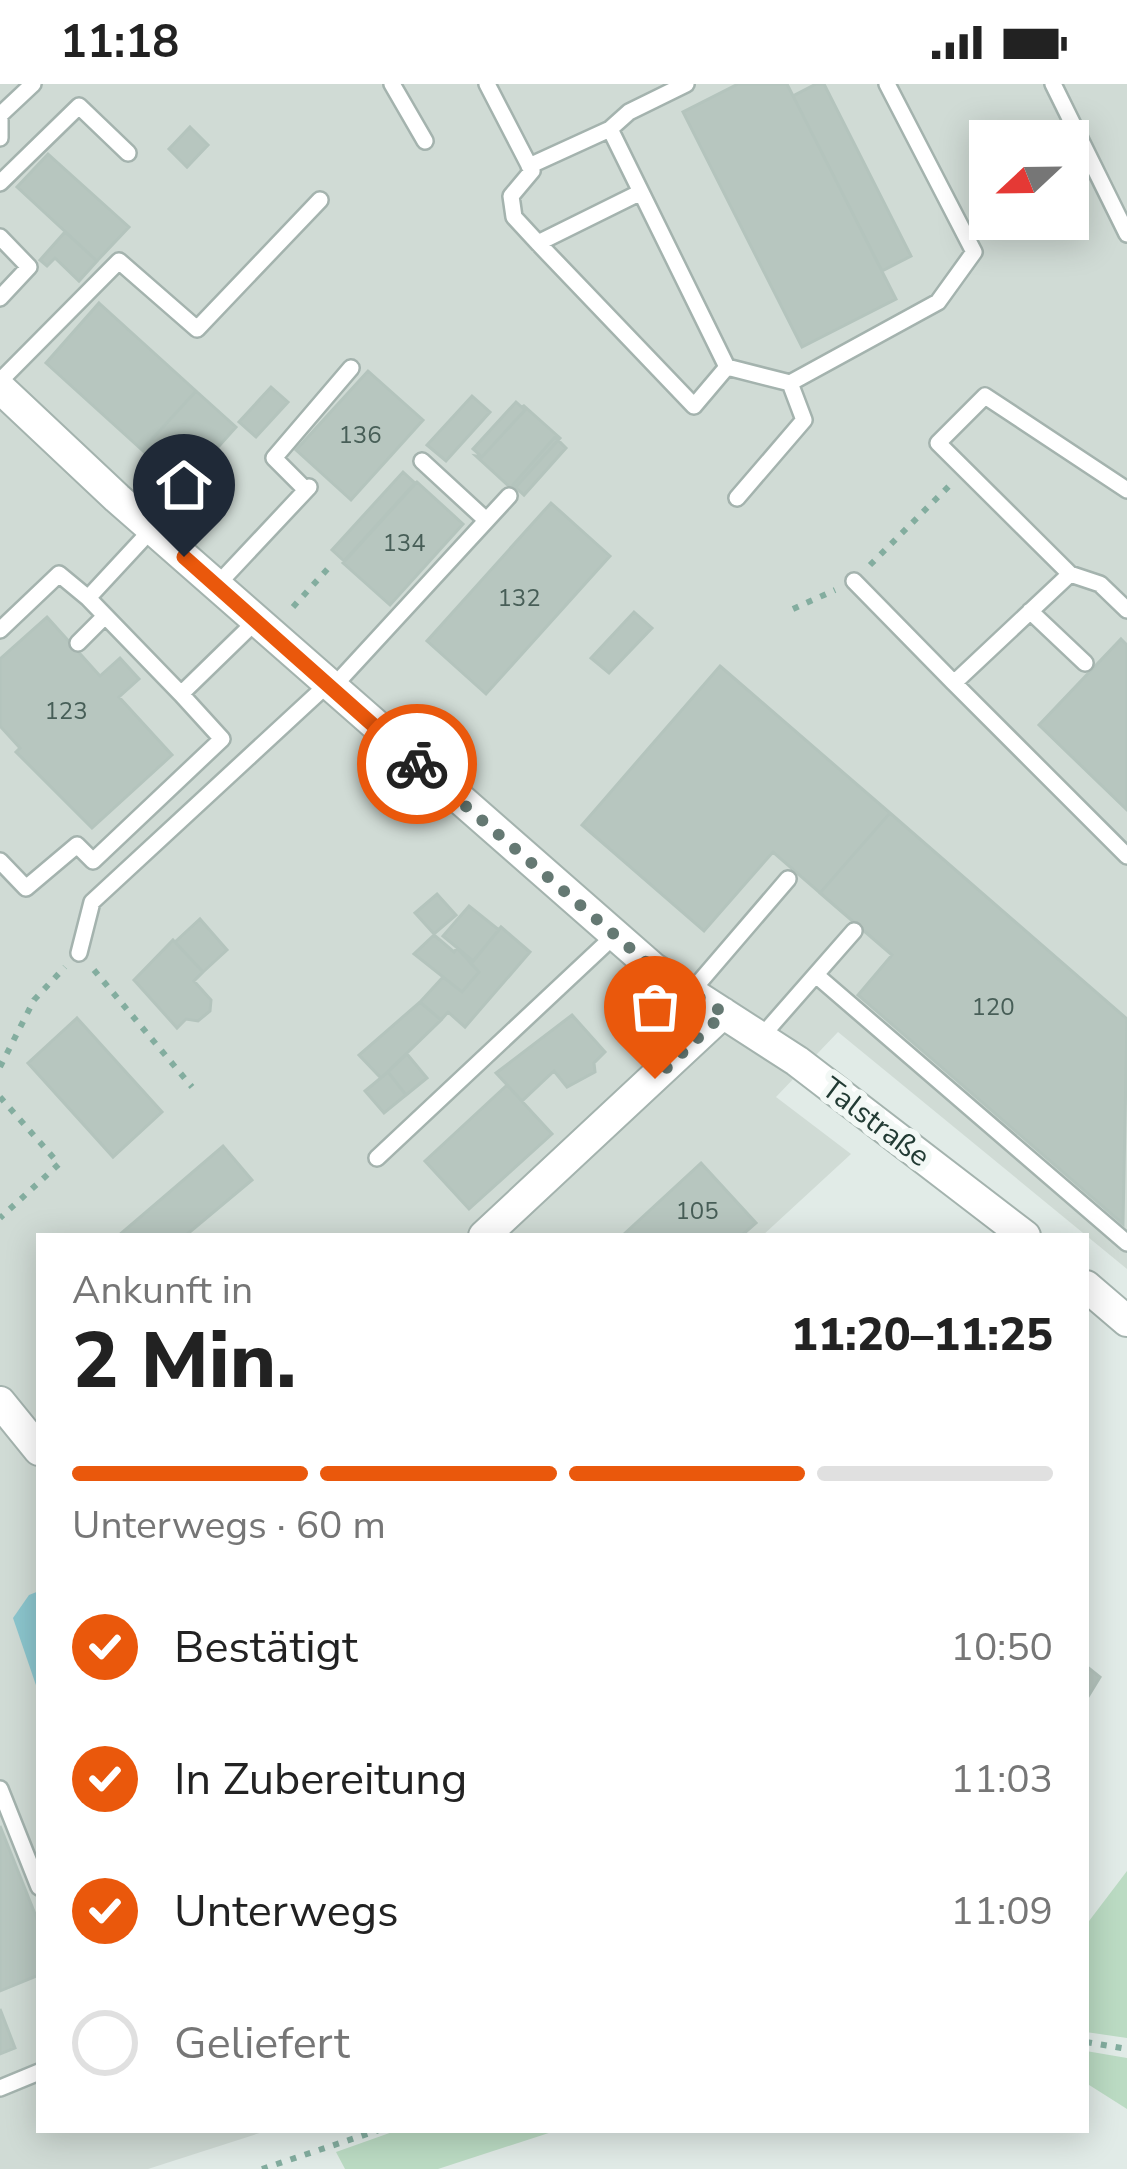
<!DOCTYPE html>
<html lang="de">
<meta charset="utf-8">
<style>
body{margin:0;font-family:"Nunito Sans",sans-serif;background:#f6f6f6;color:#222;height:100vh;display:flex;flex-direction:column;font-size:45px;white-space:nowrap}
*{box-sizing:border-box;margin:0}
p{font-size:39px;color:#767676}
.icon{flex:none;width:66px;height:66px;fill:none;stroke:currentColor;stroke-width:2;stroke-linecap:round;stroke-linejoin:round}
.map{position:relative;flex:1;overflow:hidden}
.drawer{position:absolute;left:36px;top:1149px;width:1053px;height:900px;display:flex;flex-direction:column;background:#fff;border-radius:0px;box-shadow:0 6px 30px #0003}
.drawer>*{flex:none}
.needle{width:78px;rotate:248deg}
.buttons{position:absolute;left:969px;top:36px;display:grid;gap:24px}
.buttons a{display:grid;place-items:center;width:120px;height:120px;border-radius:0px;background:#fff;box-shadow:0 6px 30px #0003;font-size:60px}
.pin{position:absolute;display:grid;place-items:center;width:102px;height:102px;color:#fff;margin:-123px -51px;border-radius:50% 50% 50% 0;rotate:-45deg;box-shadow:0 0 12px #0007}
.pin .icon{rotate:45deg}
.courier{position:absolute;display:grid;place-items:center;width:120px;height:120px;margin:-60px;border:9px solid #ea580c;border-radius:50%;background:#fff;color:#222;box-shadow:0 3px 15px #0007}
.head em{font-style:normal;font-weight:800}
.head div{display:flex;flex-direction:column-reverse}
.head{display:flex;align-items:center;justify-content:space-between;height:204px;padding:0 36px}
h1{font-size:78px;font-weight:800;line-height:90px}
.bar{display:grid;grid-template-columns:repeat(4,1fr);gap:18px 12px;align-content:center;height:144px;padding:0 36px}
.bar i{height:15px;border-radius:9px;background:#e0e0e0}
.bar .current{background:#ea580c}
.bar p{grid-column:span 4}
ol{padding:0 36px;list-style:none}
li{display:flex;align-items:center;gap:36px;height:132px}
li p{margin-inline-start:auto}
li .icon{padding:12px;border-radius:50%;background:#ea580c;color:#fff;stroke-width:4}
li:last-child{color:#767676}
li i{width:66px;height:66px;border:6px solid #e0e0e0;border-radius:50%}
.status{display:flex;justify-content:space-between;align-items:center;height:84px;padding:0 60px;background:#fff;direction:ltr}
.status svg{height:33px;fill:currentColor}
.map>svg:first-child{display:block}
.built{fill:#d0dbd5;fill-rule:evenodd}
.green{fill:#bbdbc3}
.water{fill:#8cc6ce}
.building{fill:#b7c6bf;stroke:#b4c4bd;stroke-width:3}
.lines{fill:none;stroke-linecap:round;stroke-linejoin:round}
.service-casing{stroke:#a4b3ae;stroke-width:20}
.minor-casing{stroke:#a4b3ae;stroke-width:34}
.path{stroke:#83ad9f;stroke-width:6;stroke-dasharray:6 9;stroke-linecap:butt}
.service{stroke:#fff;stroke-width:15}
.minor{stroke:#fff;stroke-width:30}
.done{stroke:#657973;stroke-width:12;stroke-dasharray:0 21.6}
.route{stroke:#ea580c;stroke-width:15}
.labels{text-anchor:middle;stroke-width:12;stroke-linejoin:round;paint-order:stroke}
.number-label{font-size:24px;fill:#475e57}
.street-label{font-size:30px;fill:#223b34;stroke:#f2f8f5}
</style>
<div class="status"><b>11:18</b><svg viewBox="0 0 49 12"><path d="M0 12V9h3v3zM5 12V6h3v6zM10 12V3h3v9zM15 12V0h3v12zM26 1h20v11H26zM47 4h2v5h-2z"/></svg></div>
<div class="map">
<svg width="1127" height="2085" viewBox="0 0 1127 2085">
<rect width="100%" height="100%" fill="#e1ebe7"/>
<path class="built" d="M0,0H1127V1185L838,948L776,1013L851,1070L762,1152H39V2046H269L148,2085H0ZM990,57H1068V135H990Z"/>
<path class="green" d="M1127,1787V1954L1086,1948V1841Z
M1086,1967L1127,1974V2025L1086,1999Z
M398,2046H558L438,2085H345L336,2068Z"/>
<path class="water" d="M39,1507V1610L13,1534L29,1511Z"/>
<path class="building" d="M738,0H787L896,215L802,263L683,28Z
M816,0H824L911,172L882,187L793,12Z
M190,43L208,61L187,83L169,65Z
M48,70L129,143L97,177L17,103Z
M65,148L97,177L79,197L55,174L47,182L40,176Z
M99,219L196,307L142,366L46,279Z
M368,287L423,336L351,416L296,366Z
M271,303L288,318L256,353L239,338Z
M196,307L236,343L182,403L142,366Z
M472,312L490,328L446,377L427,361Z
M516,318L525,326L482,373L473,365Z
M523,321L560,354L513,406L476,372L482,373L525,326Z
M555,353L566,364L524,411L513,401Z
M403,388L415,399L344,477L332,466Z
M417,398L463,440L390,521L343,479Z
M551,419L610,472L486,610L427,557Z
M634,528L652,544L609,589L591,574Z
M47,533L100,592L120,574L139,595L119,613L172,671L92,744L16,668L20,664L0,642V575Z
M1121,555L1127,561V726L1039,641Z
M720,582L890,729L820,809L773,768L704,847L582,741Z
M890,729L1127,935L1123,1140L858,911L892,871L820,809Z
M437,810L456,831L434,850L415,829Z
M469,822L499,846L473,877L443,852Z
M200,835L227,866L203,888L175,858Z
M501,843L530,868L465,943L448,928L441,936L420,918L443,893L462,908L479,888L471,880Z
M434,851L454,868L457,864L479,888L462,908L414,870Z
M173,856L203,888L194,897L211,916L210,927L198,937L186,935L177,944L134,896Z
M420,918L441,936L381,994L359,971Z
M572,931L605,968L594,979L595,988L567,1003L554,987L522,1017L496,989Z
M77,934L162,1028L113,1073L28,979Z
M407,970L427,994L406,1011L388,988Z
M388,988L406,1011L384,1029L365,1007Z
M507,1001L552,1050L469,1125L425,1077Z
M223,1062L252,1096L185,1152H118Z
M701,1079L756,1139L741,1152H622Z
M1086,1582L1100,1593L1086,1616Z
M0,1742L39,1840V1891L0,1907Z
M0,1925L15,1964L0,1970Z"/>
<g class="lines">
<g class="service-casing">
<path id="service" d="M392,0L425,57
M487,0L532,87L511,112L514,133L538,159L694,322L727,283L641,108L538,159
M1053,0L1127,150
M0,29V54
M1,30L33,0
M610,45L629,28L686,0
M529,82L610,45L641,108
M0,99L79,22L128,69
M0,153L29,183L0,214
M727,283L790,299L804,336L737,414
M0,297L119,177L197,245L320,116
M790,299L938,218L974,168L887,0
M422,377L486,436
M306,406L274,374L351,284
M1127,406L985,312L938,359L1070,490L1100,500L1127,526
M152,445L88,514L181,610L257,536
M854,497L954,599L1070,490
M217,501L309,403
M1030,527L1085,579
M0,546L59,490L88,514
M78,559L105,532
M954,599L1127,772
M333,603L509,412
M0,777L26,804L77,761L93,777L222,655L181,610
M79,869L92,818L329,599
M816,891L1127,1159
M691,908L788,795
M761,953L854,847
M377,1074L615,851
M0,1705L39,1803
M0,2004L39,1988"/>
</g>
<g class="minor-casing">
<path id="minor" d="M0,304L117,414L653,884L797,977L1025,1152
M484,1152L723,929
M1086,1202L1127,1237
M0,1318L39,1366"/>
</g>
<path class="path" d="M870,481L950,401
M293,523L333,479
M793,525L835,506
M94,886L192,1003
M0,983L34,916L65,883
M0,1013L59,1080L0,1134
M1086,1958L1127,1965
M262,2085L379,2046"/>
<use href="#service" class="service"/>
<use href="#minor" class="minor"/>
</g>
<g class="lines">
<path class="done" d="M417,680L653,884L724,929L655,995"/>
<path class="route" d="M184,473L417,680"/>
</g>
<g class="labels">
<g class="number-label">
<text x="360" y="359">136</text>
<text x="404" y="467">134</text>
<text x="519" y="522">132</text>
<text x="66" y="635">123</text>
<text x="993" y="931">120</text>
<text x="697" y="1135">105</text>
</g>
<g class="street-label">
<text transform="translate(876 1038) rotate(37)" y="10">Talstraße</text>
</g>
</g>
</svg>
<div class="buttons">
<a><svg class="needle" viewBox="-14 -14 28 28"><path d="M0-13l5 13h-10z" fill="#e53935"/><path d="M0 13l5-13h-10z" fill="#767676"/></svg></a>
</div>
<div class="pin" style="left:655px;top:995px;background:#ea580c"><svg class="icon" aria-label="bag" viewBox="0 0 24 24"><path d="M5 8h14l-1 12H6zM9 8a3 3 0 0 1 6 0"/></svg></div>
<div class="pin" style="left:184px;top:473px;background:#1f2937"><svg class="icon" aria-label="home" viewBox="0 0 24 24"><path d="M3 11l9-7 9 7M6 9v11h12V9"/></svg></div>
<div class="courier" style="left:417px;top:680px"><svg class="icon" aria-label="bike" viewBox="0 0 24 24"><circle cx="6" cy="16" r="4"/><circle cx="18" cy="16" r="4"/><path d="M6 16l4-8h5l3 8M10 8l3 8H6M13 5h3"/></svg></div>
<section class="drawer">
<div class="head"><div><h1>2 Min.</h1><p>Ankunft in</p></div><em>11:20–11:25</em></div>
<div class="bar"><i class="current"></i><i class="current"></i><i class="current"></i><i></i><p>Unterwegs · 60 m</p></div>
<ol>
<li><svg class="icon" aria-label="check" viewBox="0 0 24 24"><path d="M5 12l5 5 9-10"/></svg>Bestätigt<p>10:50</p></li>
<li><svg class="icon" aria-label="check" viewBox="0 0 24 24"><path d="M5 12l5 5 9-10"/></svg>In Zubereitung<p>11:03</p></li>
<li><svg class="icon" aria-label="check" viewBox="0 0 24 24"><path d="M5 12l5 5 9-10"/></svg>Unterwegs<p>11:09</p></li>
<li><i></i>Geliefert</li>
</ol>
</section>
</div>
